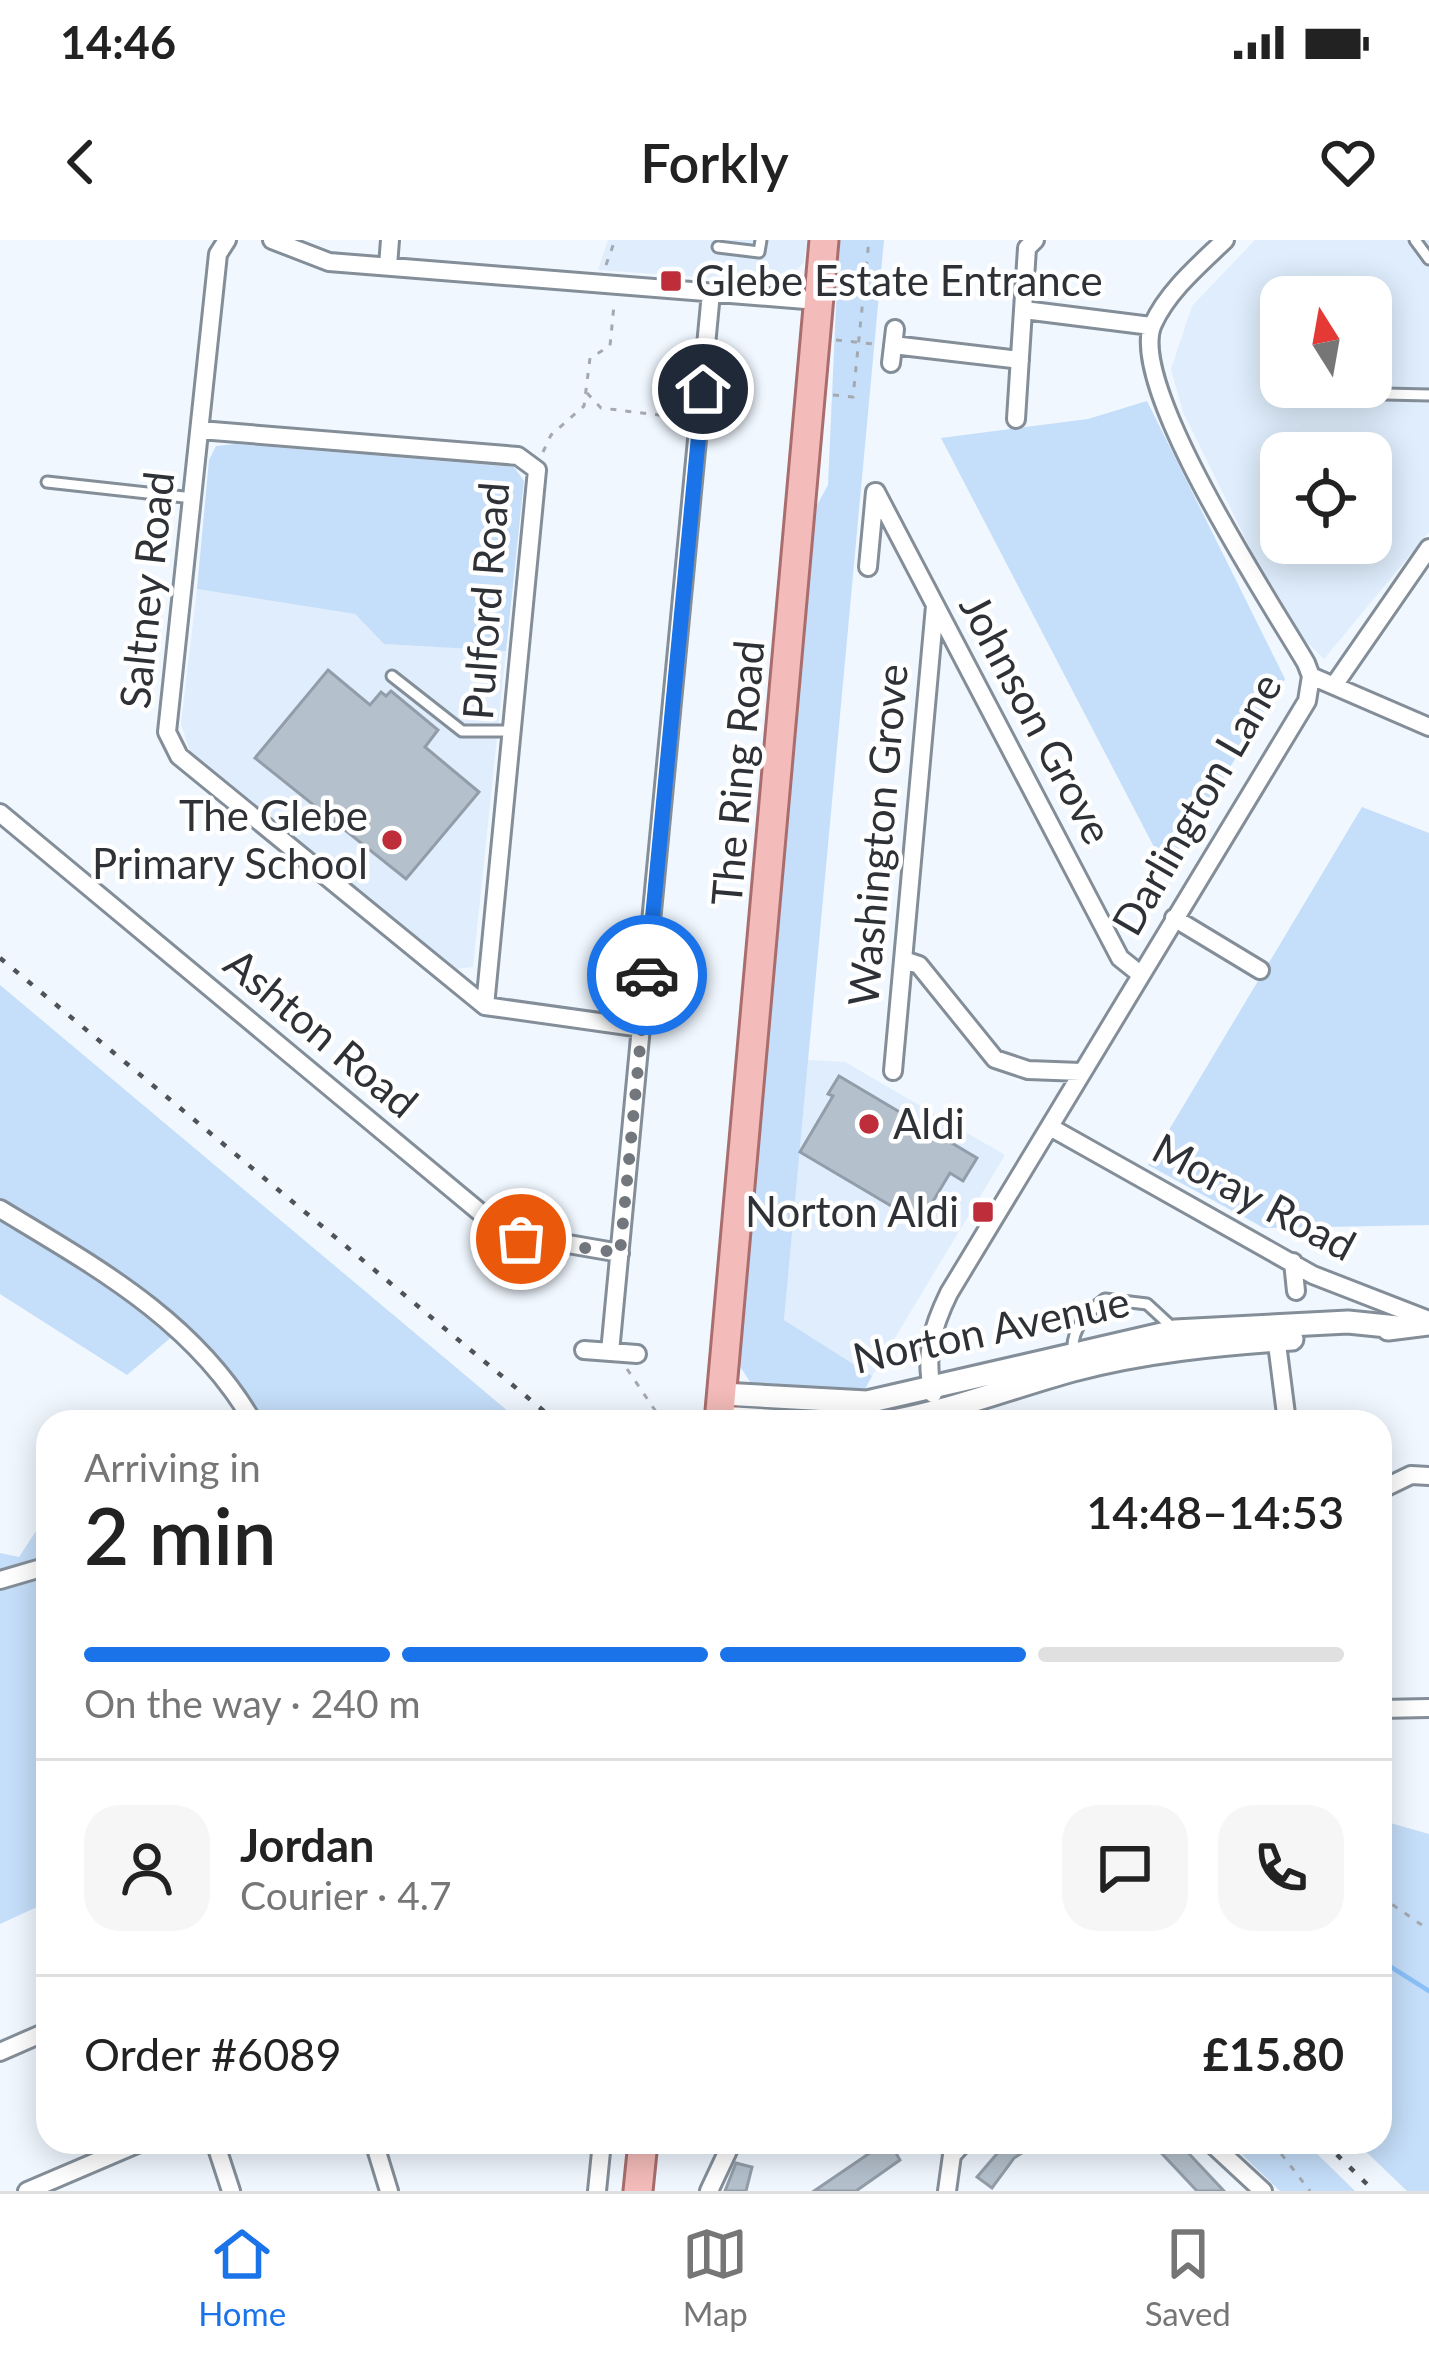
<!DOCTYPE html>
<meta charset="utf-8">
<style>
body{margin:0;font-family:Lato,sans-serif;background:#f6f6f6;color:#222;height:100vh;display:flex;flex-direction:column;font-size:45px;white-space:nowrap}
*{box-sizing:border-box;margin:0}
p{font-size:39px;color:#767676}
.icon{flex:none;width:66px;height:66px;fill:none;stroke:currentColor;stroke-width:2;stroke-linecap:round;stroke-linejoin:round}
.map{position:relative;flex:1;overflow:hidden}
.panel{position:absolute;left:36px;top:1170px;width:1356px;height:744px;display:flex;flex-direction:column;background:#fff;border-radius:36px;box-shadow:0 6px 30px #0003}
.panel>*{flex:none}
.needle{width:78px;rotate:349deg}
.fabs{position:absolute;left:1260px;top:36px;display:grid;gap:24px}
.fabs a{display:grid;place-items:center;width:132px;height:132px;border-radius:24px;background:#fff;box-shadow:0 6px 30px #0003;font-size:60px}
.pin{position:absolute;display:grid;place-items:center;width:102px;height:102px;color:#fff;margin:-51px;border:6px solid #fff;border-radius:50%;box-shadow:0 3px 12px #0007}
.courier{position:absolute;display:grid;place-items:center;width:120px;height:120px;margin:-60px;border:9px solid #1a73e8;border-radius:50%;background:#fff;color:#222;box-shadow:0 3px 15px #0007}
.overview em{font-style:normal;font-weight:600}
.overview div{display:flex;flex-direction:column-reverse}
.overview{display:flex;align-items:center;justify-content:space-between;height:204px;padding:0 48px}
h1{font-size:78px;font-weight:600;line-height:90px}
.bar{display:grid;grid-template-columns:repeat(4,1fr);gap:18px 12px;align-content:center;height:144px;padding:0 48px}
.bar i{height:15px;border-radius:9px;background:#e0e0e0}
.bar .active{background:#1a73e8}
.bar p{grid-column:span 4}
.line{display:flex;align-items:center;gap:30px;padding:0 48px;border-top:3px solid #e0e0e0}
.line div{flex:1}
.round{display:grid;place-items:center;flex:none;width:126px;height:126px;border-radius:36px;background:#f6f6f6}
.status{display:flex;justify-content:space-between;align-items:center;height:84px;padding:0 60px;background:#fff;direction:ltr}
.status svg{height:33px;fill:currentColor}
header{display:flex;justify-content:space-between;align-items:center;height:156px;padding:0 48px;background:#fff;font-size:54px;font-weight:600}
.tabs{display:flex;justify-content:space-around;align-items:center;height:168px;border-top:3px solid #e0e0e0;background:#fff;font-size:33px;color:#767676}
.tabs a{display:grid;justify-items:center;gap:6px}
.tabs .active{color:#1a73e8}
.map>svg:first-child{display:block}
.built{fill:#dfedfc;fill-rule:evenodd}
.green{fill:#c5def9}
.lines{fill:none;stroke-linecap:round;stroke-linejoin:round}
.stream{stroke:#8ac0f8;stroke-width:4.5}
.building{fill:#b4c0cc;stroke:#929da9;stroke-width:3}
.service-casing{stroke:#838e99;stroke-width:15}
.minor-casing{stroke:#838e99;stroke-width:22}
.tertiary-casing{stroke:#838e99;stroke-width:27}
.primary-casing{stroke:#a96d6d;stroke-width:33}
.path{stroke:#a4a9b0;stroke-width:3;stroke-dasharray:6 9;stroke-linecap:butt}
.service{stroke:#fff;stroke-width:9}
.minor{stroke:#fff;stroke-width:16}
.tertiary{stroke:#fff;stroke-width:21}
.primary{stroke:#f3bbb9;stroke-width:27}
.rail{stroke:#4e5358;stroke-width:4.5;stroke-dasharray:6 12;stroke-linecap:butt}
.done{stroke:#72777d;stroke-width:12;stroke-dasharray:0 21.6}
.route{stroke:#1a73e8;stroke-width:15}
.poi-dot{fill:#be2e3a;stroke:#fff;stroke-width:4.5}
.labels{text-anchor:middle;stroke-width:9;stroke-linejoin:round;paint-order:stroke}
.poi-label{font-size:42px;fill:#2e3237;stroke:#fff;text-anchor:start}
.street-label{font-size:42px;fill:#2e3237;stroke:#fff}
</style>
<div class="status"><b>14:46</b><svg viewBox="0 0 49 12"><path d="M0 12V9h3v3zM5 12V6h3v6zM10 12V3h3v9zM15 12V0h3v12zM26 1h20v11H26zM47 4h2v5h-2z"/></svg></div>
<header><svg class="icon" aria-label="back" viewBox="0 0 24 24"><path d="M15 5l-7 7 7 7"/></svg>Forkly<svg class="icon" aria-label="heart" viewBox="0 0 24 24"><path d="M12 20l-8-8c-3-5 5-10 8-4 3-6 11-1 8 4z"/></svg></header>
<div class="map">
<svg width="1429" height="1951" viewBox="0 0 1429 1951">
<rect width="100%" height="100%" fill="#f0f7ff"/>
<path class="built" d="M608,0H807L804,22L785,43L598,30Z
M1255,0H1429V292L1324,419L1292,388L1256,320L1183,172L1171,129L1192,66ZM1281,57H1371V147H1281ZM1281,213H1371V303H1281Z
M197,349L355,374L384,404L506,411L473,727L456,729L440,719L190,511L181,484Z
M808,820L845,822L1005,915L872,1136L784,1080Z"/>
<path class="green" d="M839,0H884L784,1080L872,1136L863,1153L752,1145L736,1120L811,276L828,245Z
M1147,161L1285,439L1166,630L941,198L1088,179Z
M235,204L514,227L524,241L506,411L384,404L355,374L197,349L209,220L216,206Z
M1362,567L1429,593V985L1264,988L1148,925Z
M0,745L521,1182H252L175,1094L127,1135L0,1054Z
M48,1273V1662L0,1684V1313L19,1317Z
M1380,1580L1429,1594V1951H1407L1356,1902H1380Z
M1229,1902H1305L1355,1951H1280Z"/>
<g class="lines">
<path class="stream" d="M1380,1720L1429,1751"/>
</g>
<path class="building" d="M328,430L370,465L381,452L386,456L391,451L438,490L425,507L479,552L406,639L255,518Z
M839,836L977,918L963,941L950,933L920,983L800,912L833,856L828,854Z
M886,1902H913L896,1913L900,1920L856,1951H814Z
M1007,1902H1039L1014,1918L992,1948L977,1937Z
M1151,1902H1178L1224,1951H1197Z
M736,1923L752,1927L746,1951H725Z"/>
<g class="lines">
<g class="service-casing">
<path id="service" d="M1415,0L1429,19
M718,7L759,12L761,0
M1341,153L1429,155
M47,242L193,258
M392,436L462,491H513
M1073,1112C1071,1088 1087,1073 1105,1059L1147,1064L1173,1088"/>
</g>
<g class="minor-casing">
<path id="minor" d="M227,0L218,14L167,492L179,516L485,766L642,788
M272,0L329,22L818,61
M388,26L390,0
M1024,70L1151,86
M893,105L1020,120
M891,123L895,89
M1016,179L1027,8L1035,0
M200,190L518,216L537,230L485,766
M876,252L1120,718L1140,734
M868,327L875,252
M1311,436L1429,487
M1335,444L1429,308
M0,573L505,993L620,1013
M1174,678L1260,730
M904,720L919,725L995,819L1028,830L1081,832
M893,831L935,366
M1050,887L1313,1035L1429,1080
M0,969C96,1027 195,1081 253,1182
M1293,1022L1296,1051
M1275,1088L1287,1182
M584,1110L637,1114
M610,1112L711,53
M933,1154C924,1115 932,1088 949,1053L1307,461L1311,436L1306,423C1271,363 1126,144 1153,84C1168,51 1199,25 1225,0
M867,1162L876,1182
M1380,1250L1411,1235L1429,1236
M0,1340L48,1326
M1380,1469L1429,1468
M0,1812L48,1791
M215,1902L231,1951
M374,1902L389,1951
M1210,1902L1263,1951
M27,1951L142,1902
M597,1951L602,1902
M709,1951L732,1902
M947,1951L952,1915L964,1902"/>
</g>
<g class="tertiary-casing">
<path id="tertiary" d="M1388,1089L1429,1084
M722,1154L867,1162L1175,1091L1348,1082L1397,1087
M719,1177L799,1182
M887,1182C951,1171 1011,1147 1073,1130C1144,1111 1218,1104 1292,1099"/>
</g>
<g class="primary-casing">
<path id="primary" d="M719,1182L824,0
M638,1951L643,1902"/>
</g>
<path class="path" d="M606,25L615,0
M836,100L874,104
M587,153L601,168L684,178
M833,155L853,157L869,0
M543,212L551,195L584,166L590,118L610,106L614,65
M627,1129L663,1182
M1380,1656L1429,1690
M1272,1902L1310,1951"/>
<use href="#service" class="service"/>
<use href="#minor" class="minor"/>
<use href="#tertiary" class="tertiary"/>
<use href="#primary" class="primary"/>
<path class="rail" d="M0,718L557,1182
M1324,1902L1374,1951"/>
</g>
<g class="lines">
<path class="done" d="M521,999L620,1013L647,735"/>
<path class="route" d="M647,735L703,149"/>
</g>
<g class="poi-dot">
<rect x="659" y="29" width="24" height="24" rx="6"/>
<circle cx="392" cy="600" r="12"/>
<circle cx="869" cy="884" r="12"/>
<rect x="971" y="960" width="24" height="24" rx="6"/>
</g>
<g class="labels">
<g class="poi-label">
<text x="695" y="56">Glebe Estate Entrance</text>
<text x="368" y="591" text-anchor="end">The Glebe<tspan x="368" dy="48">Primary School</tspan></text>
<text x="893" y="899">Aldi</text>
<text x="959" y="987" text-anchor="end">Norton Aldi</text>
</g>
<g class="street-label">
<text transform="translate(147 350) rotate(-84)" y="15">Saltney Road</text>
<text transform="translate(486 361) rotate(-86)" y="15">Pulford Road</text>
<text transform="translate(1036 479) rotate(62)" y="15">Johnson Grove</text>
<text transform="translate(738 533) rotate(-85)" y="15">The Ring Road</text>
<text transform="translate(1197 564) rotate(-60)" y="15">Darlington Lane</text>
<text transform="translate(878 595) rotate(-85)" y="15">Washington Grove</text>
<text transform="translate(321 793) rotate(40)" y="15">Ashton Road</text>
<text transform="translate(1254 957) rotate(28)" y="15">Moray Road</text>
<text transform="translate(991 1090) rotate(-12)" y="15">Norton Avenue</text>
</g>
</g>
</svg>
<div class="fabs">
<a><svg class="needle" viewBox="-14 -14 28 28"><path d="M0-13l5 13h-10z" fill="#e53935"/><path d="M0 13l5-13h-10z" fill="#767676"/></svg></a>
<a><svg class="icon" aria-label="locate" viewBox="0 0 24 24"><circle cx="12" cy="12" r="6"/><path d="M12 2v4M12 18v4M2 12h4M18 12h4"/></svg></a>
</div>
<div class="pin" style="left:521px;top:999px;background:#ea580c"><svg class="icon" aria-label="bag" viewBox="0 0 24 24"><path d="M5 8h14l-1 12H6zM9 8a3 3 0 0 1 6 0"/></svg></div>
<div class="pin" style="left:703px;top:149px;background:#1f2937"><svg class="icon" aria-label="home" viewBox="0 0 24 24"><path d="M3 11l9-7 9 7M6 9v11h12V9"/></svg></div>
<div class="courier" style="left:647px;top:735px"><svg class="icon" aria-label="car" viewBox="0 0 24 24"><path d="M5 17H2v-5l4-1 3-4h7l3 4 3 1v5h-3M9 17h6M6 11h13"/><circle cx="7" cy="17" r="2"/><circle cx="17" cy="17" r="2"/></svg></div>
<section class="panel">
<div class="overview"><div><h1>2 min</h1><p>Arriving in</p></div><em>14:48–14:53</em></div>
<div class="bar"><i class="active"></i><i class="active"></i><i class="active"></i><i></i><p>On the way · 240 m</p></div>
<div class="line" style="height:216px"><a class="round"><svg class="icon" aria-label="person" viewBox="0 0 24 24"><circle cx="12" cy="8" r="4"/><path d="M4 21q1-7 8-7t8 7"/></svg></a><div><b>Jordan</b><p>Courier · 4.7</p></div><a class="round"><svg class="icon" aria-label="chat" viewBox="0 0 24 24"><path d="M4 5h16v11H9l-5 4z"/></svg></a><a class="round"><svg class="icon" aria-label="phone" viewBox="0 0 24 24"><path d="M5 4h4l2 5-3 2q2 4 5 5l2-3 5 2v4C11 20 4 13 5 4z"/></svg></a></div>
<div class="line" style="height:156px"><div>Order #6089</div><b>£15.80</b></div>
</section>
</div>
<nav class="tabs">
<a class="active"><svg class="icon" aria-label="home" viewBox="0 0 24 24"><path d="M3 11l9-7 9 7M6 9v11h12V9"/></svg>Home</a>
<a><svg class="icon" aria-label="map" viewBox="0 0 24 24"><path d="M3 6l6-2 6 2 6-2v14l-6 2-6-2-6 2zM9 4v14M15 6v14"/></svg>Map</a>
<a><svg class="icon" aria-label="saved" viewBox="0 0 24 24"><path d="M7 4h10v16l-5-4-5 4z"/></svg>Saved</a>
</nav>
